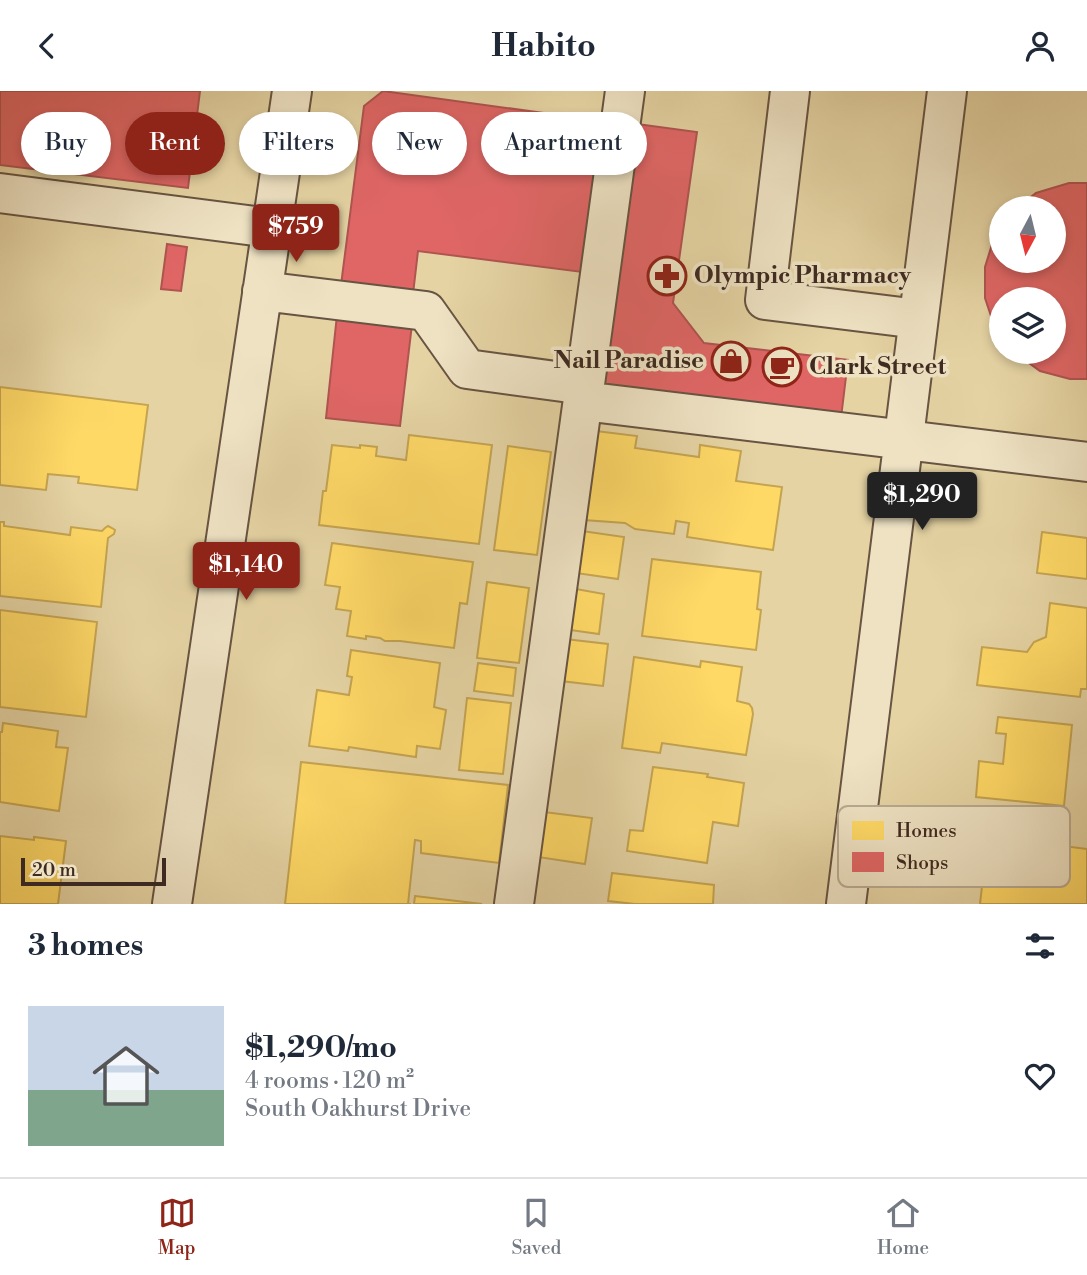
<!DOCTYPE html>
<html lang="en">
<head>
<meta charset="utf-8">
<style>
	:root { --surface:#fff; --page:#f2f2f3; --text:#1f2937; --muted:#747a83; --line:#e0e1e3; --accent:#8f2418 }
	body { margin:0; font-family:"Libre Bodoni",serif; background:var(--page); color:var(--text); height:100vh; display:flex; flex-direction:column; font-size:26px; white-space:nowrap }
	* { box-sizing:border-box; margin:0 }
	p { font-size:23px; color:var(--muted) }
	.icon { flex:none; width:38px; height:38px; fill:none; stroke:currentColor; stroke-width:2; stroke-linecap:round; stroke-linejoin:round }
	.map { position:relative; height:813px; overflow:hidden }
	.panel { display:flex; flex-direction:column; background:var(--surface); flex:1 }
	.panel>* { flex:none }
	.top-card { position:absolute; left:21px; top:21px; width:700px; height:63px; display:flex; gap:14px }
	.needle { width:46px; rotate:187deg }
	.controls { position:absolute; left:989px; top:105px; display:grid; gap:14px }
	.controls a { display:grid; place-items:center; width:77px; height:77px; border-radius:50%; background:var(--surface); box-shadow:0 4px 10px #0003; font-size:35px }
	.scale { position:absolute; left:21px; bottom:18px; width:145px; box-sizing:border-box; padding-left:7px; border:4px solid #3e2a21; border-top:0; font-size:19px; line-height:24px; white-space:nowrap; color:#3e2a21; -webkit-text-stroke:5px #eee2c3; paint-order:stroke }
	.price { position:absolute; translate:-50% -60px; padding:0 16px; border-radius:7px; background:var(--accent); color:#fff; font-size:23px; line-height:46px; filter:drop-shadow(0 2px 4px #0008) }
	.price::after { content:''; position:absolute; left:50%; top:42px; width:21px; height:16px; margin-left:-10px; background:inherit; clip-path:polygon(0 0,100% 0,50% 100%) }
	.price.current { background:#222; color:#fff }
	ul { padding:0; list-style:none }
	li { display:flex; align-items:center; gap:21px; height:175px; padding:0 28px }
	li span { display:grid; place-items:center; flex:none; width:196px; height:140px; border-radius:0px; color:#555 }
	li>.icon { margin-inline-start:auto }
	span .icon { width:84px; height:84px; fill:#fffc; stroke-width:1 }
	li b { font-size:30px }
	h2 { display:flex; justify-content:space-between; align-items:center; height:84px; padding:0 28px; font-size:30px }
	.chip { padding:0 24px; border-radius:32px; background:var(--surface); box-shadow:0 4px 10px #0003; font-size:24px; line-height:63px }
	.chip.current { background:var(--accent); color:#fff }
	header { display:flex; justify-content:space-between; align-items:center; height:91px; padding:0 28px; background:var(--surface); font-size:32px; font-weight:800 }
	.dock { display:flex; justify-content:space-around; align-items:center; height:98px; border-top:2px solid var(--line); background:var(--surface); font-size:19px; color:var(--muted) }
	.dock a { display:grid; justify-items:center; gap:4px }
	.dock .current { color:var(--accent) }
	.map>svg:first-child { display:block }
	.homes { fill:#ffd966; stroke:#c5a451; stroke-width:2 }
	.shops { fill:#e06666; stroke:#af5451; stroke-width:2 }
	.lines { fill:none; stroke-linecap:round; stroke-linejoin:round }
	.minor-casing { stroke:#685442; stroke-width:42 }
	.minor { stroke:#eee2c3; stroke-width:38 }
	.labels { text-anchor:middle; dominant-baseline:central; stroke-width:7; stroke-linejoin:round; paint-order:stroke }
	.poi-label { font-size:24px; font-weight:bold; fill:#3e2a21; stroke:#eee2c3; text-anchor:start }
	.key { fill:#eee2c3; stroke:#b9ab92; stroke-width:2 }
	.key-label { font-size:19px; fill:#3e2a21 }
</style>
</head>
<body>
<header><svg class="icon" aria-label="back" viewBox="0 0 24 24"><path d="M15 5l-7 7 7 7"/></svg>Habito<svg class="icon" aria-label="person" viewBox="0 0 24 24"><circle cx="12" cy="8" r="4"/><path d="M4 21q1-7 8-7t8 7"/></svg></header>
<div class="map">
<svg width="1087" height="813" viewBox="0 0 1087 813">
	<rect width="100%" height="100%" fill="#e5d3a3"/>
	<filter id="stains"><feTurbulence type="fractalNoise" baseFrequency=".00286" numOctaves="4"/><feColorMatrix values="0 0 0 0 .2 0 0 0 0 .09 0 0 0 0 .02 0 0 0 .5 -.17"/></filter>
	<radialGradient id="worn" r=".72"><stop offset=".6" stop-color="#630" stop-opacity="0"/><stop offset="1" stop-color="#630" stop-opacity=".3"/></radialGradient>
	<path class="homes" d="M0 296 148 314 137 399 78 392 79 386 48 383 46 399 0 394Z
		M596 340 637 345 635 357 699 366 700 354 741 360 736 390 782 396 773 459 687 446 689 432 676 430 674 443 635 438 625 432 584 429Z
		M409 344 492 354 479 453 319 434 323 400H326L332 354 360 357V354L377 356 376 365 406 369Z
		M508 355 551 361 537 464 494 459Z
		M0 431H4V435L70 444 71 436 102 440 105 437 108 435 112 437 115 439 114 443 108 447 101 516 0 505Z
		M582 440 624 446 618 488 576 482Z
		M1042 441 1087 447V488L1037 482Z
		M332 452 473 471 467 513 460 512 454 557 400 550H385L380 547 366 545V548L347 545 351 520 336 518 340 496 325 494Z
		M652 468 761 481 757 518 761 519 756 559 642 545Z
		M487 491 529 497 519 572 477 567Z
		M576 498 604 503 599 543 570 539Z
		M1050 512 1087 517V598H1081L1080 606 977 594 982 556 1027 561 1034 551 1046 546Z
		M0 519 97 531 86 626 0 616Z
		M565 548 608 553 603 595 561 590Z
		M351 559 440 572 434 616 446 619 440 658 417 655 416 666 349 656 348 660 309 655 317 599 349 604 352 586 347 585Z
		M634 566 700 576 701 570 742 576 737 610 749 613 752 617 753 623 746 664 662 652 660 662 622 657Z
		M478 572 516 577 513 605 474 600Z
		M467 607 511 612 503 683 459 679Z
		M998 626 1072 634 1064 715 976 706 979 670 1003 673 1006 643 996 642Z
		M3 632 58 640 56 656 68 657 59 720 0 711V641H2Z
		M301 671 508 694 499 772 421 762V750L415 749 408 813H411H285Z
		M653 676 708 683 707 686 744 692 738 735 713 731 707 772 627 760 630 739 643 740Z
		M544 721 592 727 585 773 538 766Z
		M967 726 1065 738 1063 755 1087 758V813H980L986 760 963 758Z
		M0 745 34 749V746L66 750 58 813H0Z
		M612 782 714 794 713 813H635L608 810Z
		M415 805 482 813H414Z"/>
	<path class="shops" d="M0 0H200L188 97 0 74Z
		M383 0 602 30 582 181 418 160 413 203 341 194 364 15Z
		M637 33 697 41 673 212 704 252 848 269 841 327 600 298Z
		M1069 92H1087V288H1070L1040 280 1014 261H1054V208H1001V244L995 237 985 207V176L994 147 1001 136V170H1054V117H1017L1036 102Z
		M167 153 187 156 181 200 161 198Z
		M337 224 412 233 400 335 326 327Z"/>
	<g class="lines">
		<defs>
			<path id="minor" d="M790 0 765 209 918 228
				M0 102 271 137
				M262 200 426 220 467 278 585 294
				M583 310 1087 371
				M172 813 292 0
				M514 813 625 0
				M846 813 947 0"/>
		</defs>
		<use href="#minor" class="minor-casing"/>
		<use href="#minor" class="minor"/>
	</g>
	<defs>
		<symbol id="pharmacy-ring" viewBox="-11 -11 22 22"><circle r="9.5" fill="#eee2c3" stroke="#8f2418" stroke-width="1.5"/><path d="M-2-6h4v4h4v4h-4v4h-4v-4h-4v-4h4Z" fill="#8f2418"/></symbol>
		<symbol id="shop-ring" viewBox="-11 -11 22 22"><circle r="9.5" fill="#eee2c3" stroke="#8f2418" stroke-width="1.5"/><path d="M-5-2.5h2.3a2.7 3.5 0 0 1 5.4 0H5L5.5 6h-11ZM-1.5-2.5h3a1.5 2.3 0 0 0-3 0Z" fill="#8f2418"/></symbol>
		<symbol id="cafe-ring" viewBox="-11 -11 22 22"><circle r="9.5" fill="#eee2c3" stroke="#8f2418" stroke-width="1.5"/><path d="M-5.5-4.5H6V0H3Q3 3.5 0 3.5H-2.5Q-5.5 3.5-5.5 0ZM3-3.2v2h1.7v-2ZM-6 4.5H4V6H-6Z" fill="#8f2418"/></symbol>
	</defs>
	<g fill-rule="evenodd">
		<use href="#pharmacy-ring" x="645" y="163" width="44" height="44"/>
		<use href="#shop-ring" x="709" y="248" width="44" height="44"/>
		<use href="#cafe-ring" x="760" y="254" width="44" height="44"/>
	</g>
	<g class="labels">
		<g class="poi-label">
			<text x="694" y="185">Olympic Pharmacy</text>
			<text x="704" y="270" text-anchor="end">Nail Paradise</text>
			<text x="809" y="276">Clark Street</text>
		</g>
	</g>
	<rect x="838" y="715" width="232" height="81" rx="10" class="key"/>
	<rect x="852" y="730" width="32" height="19" fill="#ffd966"/>
	<rect x="852" y="761" width="32" height="20" fill="#e06666"/>
	<g class="key-label">
		<text x="896" y="746">Homes</text>
		<text x="896" y="778">Shops</text>
	</g>
	<rect width="100%" height="100%" filter="url(#stains)"/>
	<rect width="100%" height="100%" fill="url(#worn)"/>
</svg>
<div class="controls">
<a><svg class="needle" viewBox="-14 -14 28 28"><path d="M0-13l5 13h-10z" fill="#e53935"/><path d="M0 13l5-13h-10z" fill="#747a83"/></svg></a>
<a><svg class="icon" aria-label="layers" viewBox="0 0 24 24"><path d="M12 4l9 5-9 5-9-5zM3 14l9 5 9-5"/></svg></a>
</div>
<div class="scale">20 m</div>
<b class="price" style="left:296px;top:173px">$759</b>
<b class="price current" style="left:922px;top:441px">$1,290</b>
<b class="price" style="left:246px;top:511px">$1,140</b>
<div class="top-card">
<a class="chip">Buy</a>
<a class="chip current">Rent</a>
<a class="chip">Filters</a>
<a class="chip">New</a>
<a class="chip">Apartment</a>
</div>
</div>
<section class="panel">
<h2>3 homes<svg class="icon" aria-label="filters" viewBox="0 0 24 24"><path d="M4 7h16M4 17h16"/><circle cx="9" cy="7" r="2"/><circle cx="15" cy="17" r="2"/></svg></h2>
<ul>
<li><span style="background:linear-gradient(#c9d6e8 60%,#7fa58c 0)"><svg class="icon" aria-label="home" viewBox="0 0 24 24"><path d="M3 11l9-7 9 7M6 9v11h12V9"/></svg></span><div><b>$1,290/mo</b><p>4 rooms · 120 m²</p><p>South Oakhurst Drive</p></div><svg class="icon" aria-label="heart" viewBox="0 0 24 24"><path d="M12 20l-8-8c-3-5 5-10 8-4 3-6 11-1 8 4z"/></svg></li>
</ul>
</section>
<nav class="dock">
<a class="current"><svg class="icon" aria-label="map" viewBox="0 0 24 24"><path d="M3 6l6-2 6 2 6-2v14l-6 2-6-2-6 2zM9 4v14M15 6v14"/></svg>Map</a>
<a><svg class="icon" aria-label="saved" viewBox="0 0 24 24"><path d="M7 4h10v16l-5-4-5 4z"/></svg>Saved</a>
<a><svg class="icon" aria-label="home" viewBox="0 0 24 24"><path d="M3 11l9-7 9 7M6 9v11h12V9"/></svg>Home</a>
</nav>
</body>
</html>
